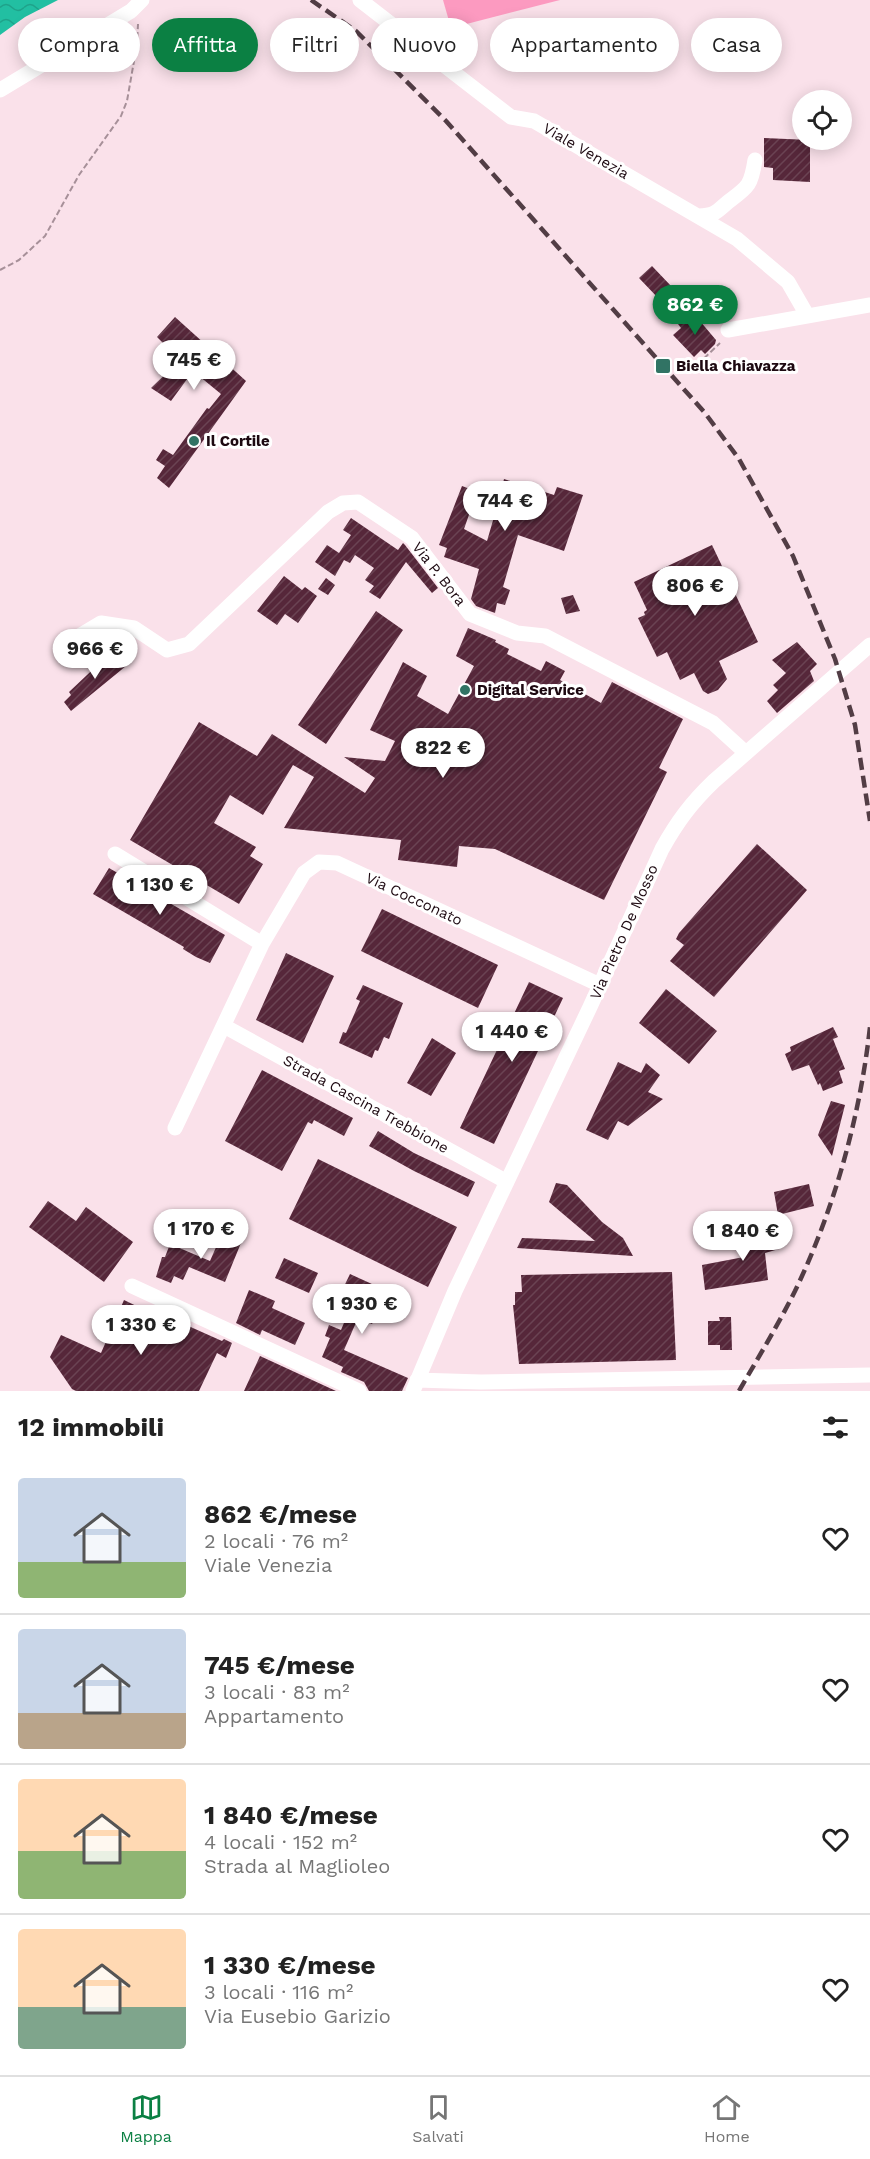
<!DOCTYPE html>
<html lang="it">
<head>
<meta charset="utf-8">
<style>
	:root { --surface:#fff; --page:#f6f6f6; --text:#222; --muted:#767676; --line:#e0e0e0; --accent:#0b8043 }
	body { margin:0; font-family:"Work Sans",sans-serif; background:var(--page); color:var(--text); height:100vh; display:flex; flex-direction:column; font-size:22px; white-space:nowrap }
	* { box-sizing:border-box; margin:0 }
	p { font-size:20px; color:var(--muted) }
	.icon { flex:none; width:33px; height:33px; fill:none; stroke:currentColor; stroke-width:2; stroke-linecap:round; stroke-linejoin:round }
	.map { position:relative; height:1391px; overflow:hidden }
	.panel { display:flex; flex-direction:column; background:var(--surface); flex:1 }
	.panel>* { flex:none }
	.top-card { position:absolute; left:18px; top:18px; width:834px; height:54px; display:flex; gap:12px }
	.buttons { position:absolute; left:792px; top:90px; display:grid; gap:12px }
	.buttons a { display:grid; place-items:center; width:60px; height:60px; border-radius:50%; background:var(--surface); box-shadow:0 3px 15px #0003; font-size:30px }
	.price { position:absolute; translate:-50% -51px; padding:0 14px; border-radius:21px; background:#fff; color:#222; font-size:20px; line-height:39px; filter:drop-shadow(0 2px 3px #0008) }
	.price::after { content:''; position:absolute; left:50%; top:36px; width:18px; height:14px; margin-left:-9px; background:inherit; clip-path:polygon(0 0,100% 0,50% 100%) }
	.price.active { background:var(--accent); color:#fff }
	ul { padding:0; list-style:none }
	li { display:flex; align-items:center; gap:18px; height:150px; padding:0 18px }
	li+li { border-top:2px solid var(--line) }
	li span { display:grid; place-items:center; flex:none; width:168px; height:120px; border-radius:6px; color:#555 }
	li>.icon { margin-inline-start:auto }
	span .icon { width:72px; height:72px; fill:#fffc; stroke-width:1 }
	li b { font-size:26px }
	h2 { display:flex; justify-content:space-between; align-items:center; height:72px; padding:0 18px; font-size:26px }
	.pill { padding:0 21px; border-radius:27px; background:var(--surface); box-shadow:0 3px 15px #0003; font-size:21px; line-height:54px }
	.pill.active { background:var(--accent); color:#fff }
	.tab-bar { display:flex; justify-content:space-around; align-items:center; height:84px; border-top:2px solid var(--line); background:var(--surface); font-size:16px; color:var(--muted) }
	.tab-bar a { display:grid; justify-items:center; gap:3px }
	.tab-bar .active { color:var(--accent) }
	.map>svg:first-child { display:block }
	.grass { fill:#fc9ac0 }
	.water { fill:url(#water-waves) }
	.building { fill:url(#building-hatch); fill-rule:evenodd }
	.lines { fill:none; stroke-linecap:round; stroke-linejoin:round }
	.path { stroke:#a79099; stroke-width:2; stroke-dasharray:6 3; stroke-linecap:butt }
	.street { stroke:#fff; stroke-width:15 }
	.rail { stroke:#523d45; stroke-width:4.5; stroke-dasharray:12 6; stroke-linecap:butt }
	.poi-dot { fill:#317364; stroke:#fff; stroke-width:2 }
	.labels { text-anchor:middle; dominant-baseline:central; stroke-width:6; stroke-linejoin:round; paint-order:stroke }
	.street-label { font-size:15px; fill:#1d0911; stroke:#fff }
	.poi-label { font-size:15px; font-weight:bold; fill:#1d0911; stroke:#fff; text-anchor:start }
</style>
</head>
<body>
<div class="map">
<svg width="870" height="1391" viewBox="0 0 870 1391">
	<defs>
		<pattern id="water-waves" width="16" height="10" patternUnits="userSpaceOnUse" patternTransform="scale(1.5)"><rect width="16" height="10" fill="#22bfa2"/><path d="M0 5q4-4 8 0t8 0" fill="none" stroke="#1ea38a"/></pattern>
		<pattern id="building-hatch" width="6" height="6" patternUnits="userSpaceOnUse" patternTransform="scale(1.5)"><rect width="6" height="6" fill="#56273a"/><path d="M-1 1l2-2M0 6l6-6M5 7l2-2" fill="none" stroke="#6a4353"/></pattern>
	</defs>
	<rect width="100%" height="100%" fill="#fae1ea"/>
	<path class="grass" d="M443 0H560L451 28Z"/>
	<path class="water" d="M0 0H58L25 17 0 35Z"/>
	<path class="building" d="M764 138 810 140V182L773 180V168L764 167Z
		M652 266 672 287 659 299 639 278Z
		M694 314 716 340 715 344 705 354 701 350 694 357 673 335 681 328 678 324 689 315Z
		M175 317 246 381 169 488 157 478 165 466 156 460 163 449 173 455 207 408 209 409 221 394 193 371 171 401 151 388 180 360 157 337Z
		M504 479 554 495 557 487 583 495 564 551 518 535 503 587 510 590 505 605 497 603 495 613 476 606 471 599 479 569 444 557 447 548 439 545 462 486 478 492 480 488 500 496ZM471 509 494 517 487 541 464 529Z
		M351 518 398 550 403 543 405 545 438 588 432 593 406 562 380 599 369 592 374 586 365 580 374 568 355 555 350 563 344 560 335 576 315 562 327 545 339 553 351 535 343 530Z
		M712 545 758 642 719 661 727 679 718 690 708 694 703 691 694 673 680 680 667 652 657 657 638 618 645 615 644 612 647 610 634 582Z
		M284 576 302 590 305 587 317 596 298 623 285 614 277 625 257 611Z
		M326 578 335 585 328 595 318 589Z
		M573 595 580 611 566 614 561 598Z
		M376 611 403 630 326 744 298 725Z
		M468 628 496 640 495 642 509 649 507 654 541 671 546 661 565 671 560 680 601 703 612 682 683 719 659 768 667 772 604 900 495 849 459 846 457 867 398 860 401 840 284 828 314 777 293 765 263 815 230 795 214 823 256 847 250 856 263 864 239 904 130 840 199 722 257 756 272 734 365 793 375 778 344 757 385 761 395 741 370 730 403 662 427 676 417 696 448 714 474 666 456 656Z
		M797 642 817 664 810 671 814 681 777 713 767 701 778 690 773 685 786 673 772 660Z
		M114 652 126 666 71 711 64 702 71 695 69 692 105 658 106 659Z
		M757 844 807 890 714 997 670 961 684 945 676 939 679 933Z
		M109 868 225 935 210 963 196 957 183 949 184 947 93 894Z
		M382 909 498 965 478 1008 361 951Z
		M286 953 334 976 303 1043 256 1020Z
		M529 982 563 998 494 1144 460 1128Z
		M363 985 403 1003 389 1039 384 1037 378 1051 375 1050 372 1058 339 1043 343 1032 346 1033 360 1001 356 999Z
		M666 989 717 1031 689 1064 639 1023Z
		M833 1027 838 1037 833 1039 845 1069 839 1071 843 1083 823 1091 820 1083 818 1085 809 1065 792 1071 785 1054 791 1051 790 1047Z
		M432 1038 456 1053 431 1096 407 1083Z
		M618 1062 641 1073 646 1063 660 1075 648 1092 663 1099 628 1126 618 1121 608 1140 586 1130Z
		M262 1070 353 1118 344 1136 314 1120 312 1124 308 1122 282 1171 225 1141Z
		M831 1101 845 1105 832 1156 818 1135Z
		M378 1131 414 1153 475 1182 468 1197 414 1171 369 1146Z
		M318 1159 457 1227 428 1287 289 1219Z
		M556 1183 567 1185 602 1222 623 1238 633 1256 517 1248 522 1238 595 1241 549 1202Z
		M809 1184 814 1206 778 1215 774 1192Z
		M48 1201 76 1221 86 1207 133 1242 104 1282 29 1227Z
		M774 1227 779 1249 765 1253 768 1280 705 1290 702 1265 744 1257 738 1236Z
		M224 1229 243 1238 225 1282 189 1267 183 1280 174 1276 171 1283 156 1277 162 1257H165L170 1244 210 1261Z
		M284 1258 318 1273 309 1293 275 1278Z
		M672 1272 676 1360 519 1364 513 1305H515V1292H522L521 1275Z
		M350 1274 396 1295 388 1313 379 1310 372 1324 358 1318 344 1350 408 1378 402 1391H369L364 1382 341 1372 343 1367 322 1357 330 1338 325 1336 329 1325 341 1330 349 1311 335 1305Z
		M249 1290 275 1301 272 1308 305 1323 295 1345 262 1330 260 1335 236 1323Z
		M124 1300 157 1316V1312L222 1341 224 1339 232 1343 226 1358 217 1353 199 1391H76L72 1389 50 1357 61 1335 101 1353Z
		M719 1317H731L732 1350H720V1345H708V1321H720Z
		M260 1356 336 1391H244Z"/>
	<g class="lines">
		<path class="path" d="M0 270 19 260 45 236 79 175 121 116 127 101 137 44 138 24
			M691 371 720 343"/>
		<path class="street" d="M360 0 511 117 534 121 737 239 788 282 807 315
			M0 90 131 11 142 0
			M699 216C716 215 716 212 728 202 748 187 751 186 755 160
			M728 330 870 305
			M66 644 101 623 134 628 167 650 189 644 328 512 343 503 358 502 412 538 470 614 517 633 545 636 713 723 746 753
			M115 854 262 944
			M224 1026 507 1182
			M175 1128 262 944 304 873 319 862 337 863 600 985
			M132 1286 359 1391
			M417 1380 481 1382 870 1375
			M413 1391 455 1291 590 1007 662 849C677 822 691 803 714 781L870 645"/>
		<path class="rail" d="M311 0 356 31 446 121 705 413 739 459 793 556 835 659 855 725 870 821
			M739 1391C758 1358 778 1325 795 1291 834 1210 860 1117 870 1027"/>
	</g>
	<g class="poi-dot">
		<rect x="655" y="358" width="16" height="16" rx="3"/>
		<circle cx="194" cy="441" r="6"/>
		<circle cx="465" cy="690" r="6"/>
	</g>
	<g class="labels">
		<g class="street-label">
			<text transform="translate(586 151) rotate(30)">Viale Venezia</text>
			<text transform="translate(439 574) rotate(52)">Via P. Bora</text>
			<text transform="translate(414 899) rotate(25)">Via Cocconato</text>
			<text transform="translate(624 932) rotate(-66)">Via Pietro De Mosso</text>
			<text transform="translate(366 1104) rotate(29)">Strada Cascina Trebbione</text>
		</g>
		<g class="poi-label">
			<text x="676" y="366">Biella Chiavazza</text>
			<text x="206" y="441">Il Cortile</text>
			<text x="477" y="690">Digital Service</text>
		</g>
	</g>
</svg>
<div class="buttons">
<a><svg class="icon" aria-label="locate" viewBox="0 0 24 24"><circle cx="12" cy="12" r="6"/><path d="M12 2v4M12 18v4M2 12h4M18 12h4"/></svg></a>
</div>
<b class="price active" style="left:695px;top:336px">862 €</b>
<b class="price" style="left:194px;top:391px">745 €</b>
<b class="price" style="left:505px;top:532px">744 €</b>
<b class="price" style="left:695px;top:617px">806 €</b>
<b class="price" style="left:95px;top:680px">966 €</b>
<b class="price" style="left:443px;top:779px">822 €</b>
<b class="price" style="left:160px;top:916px">1 130 €</b>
<b class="price" style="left:512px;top:1063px">1 440 €</b>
<b class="price" style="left:201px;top:1260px">1 170 €</b>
<b class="price" style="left:743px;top:1262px">1 840 €</b>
<b class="price" style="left:362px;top:1335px">1 930 €</b>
<b class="price" style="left:141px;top:1356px">1 330 €</b>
<div class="top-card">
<a class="pill">Compra</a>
<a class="pill active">Affitta</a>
<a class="pill">Filtri</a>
<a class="pill">Nuovo</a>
<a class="pill">Appartamento</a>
<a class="pill">Casa</a>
</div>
</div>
<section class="panel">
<h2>12 immobili<svg class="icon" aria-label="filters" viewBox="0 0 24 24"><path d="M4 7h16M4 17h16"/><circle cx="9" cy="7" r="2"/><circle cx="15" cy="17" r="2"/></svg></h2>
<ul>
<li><span style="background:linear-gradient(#c9d6e8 70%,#8fb573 0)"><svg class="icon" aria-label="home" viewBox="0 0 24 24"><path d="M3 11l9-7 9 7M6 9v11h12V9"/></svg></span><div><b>862 €/mese</b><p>2 locali · 76 m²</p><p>Viale Venezia</p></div><svg class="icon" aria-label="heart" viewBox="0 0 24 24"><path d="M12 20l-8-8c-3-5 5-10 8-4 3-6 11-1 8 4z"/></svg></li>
<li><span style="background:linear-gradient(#c9d6e8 70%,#b9a48a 0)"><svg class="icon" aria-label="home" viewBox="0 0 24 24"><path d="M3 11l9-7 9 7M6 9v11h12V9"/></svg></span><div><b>745 €/mese</b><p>3 locali · 83 m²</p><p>Appartamento</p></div><svg class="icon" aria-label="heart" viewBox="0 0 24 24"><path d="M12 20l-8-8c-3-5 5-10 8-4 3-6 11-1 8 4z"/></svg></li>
<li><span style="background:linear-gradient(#ffd9b3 60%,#8fb573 0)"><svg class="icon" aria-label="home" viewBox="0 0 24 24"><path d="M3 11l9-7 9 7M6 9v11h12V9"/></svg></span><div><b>1 840 €/mese</b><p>4 locali · 152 m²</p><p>Strada al Maglioleo</p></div><svg class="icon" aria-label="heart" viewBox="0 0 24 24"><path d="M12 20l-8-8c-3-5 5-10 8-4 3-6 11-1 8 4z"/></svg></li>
<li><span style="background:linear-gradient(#ffd9b3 65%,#7fa58c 0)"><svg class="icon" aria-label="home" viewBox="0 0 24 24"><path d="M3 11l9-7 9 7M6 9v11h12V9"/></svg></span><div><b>1 330 €/mese</b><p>3 locali · 116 m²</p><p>Via Eusebio Garizio</p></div><svg class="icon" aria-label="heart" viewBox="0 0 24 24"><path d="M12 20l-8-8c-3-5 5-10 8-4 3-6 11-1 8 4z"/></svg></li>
</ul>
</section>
<nav class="tab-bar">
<a class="active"><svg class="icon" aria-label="map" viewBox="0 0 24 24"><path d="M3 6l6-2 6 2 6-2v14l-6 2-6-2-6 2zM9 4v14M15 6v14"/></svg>Mappa</a>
<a><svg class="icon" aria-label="saved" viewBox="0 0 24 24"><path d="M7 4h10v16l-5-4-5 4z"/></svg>Salvati</a>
<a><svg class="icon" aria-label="home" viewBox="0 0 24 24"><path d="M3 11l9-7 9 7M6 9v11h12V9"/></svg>Home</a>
</nav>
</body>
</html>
